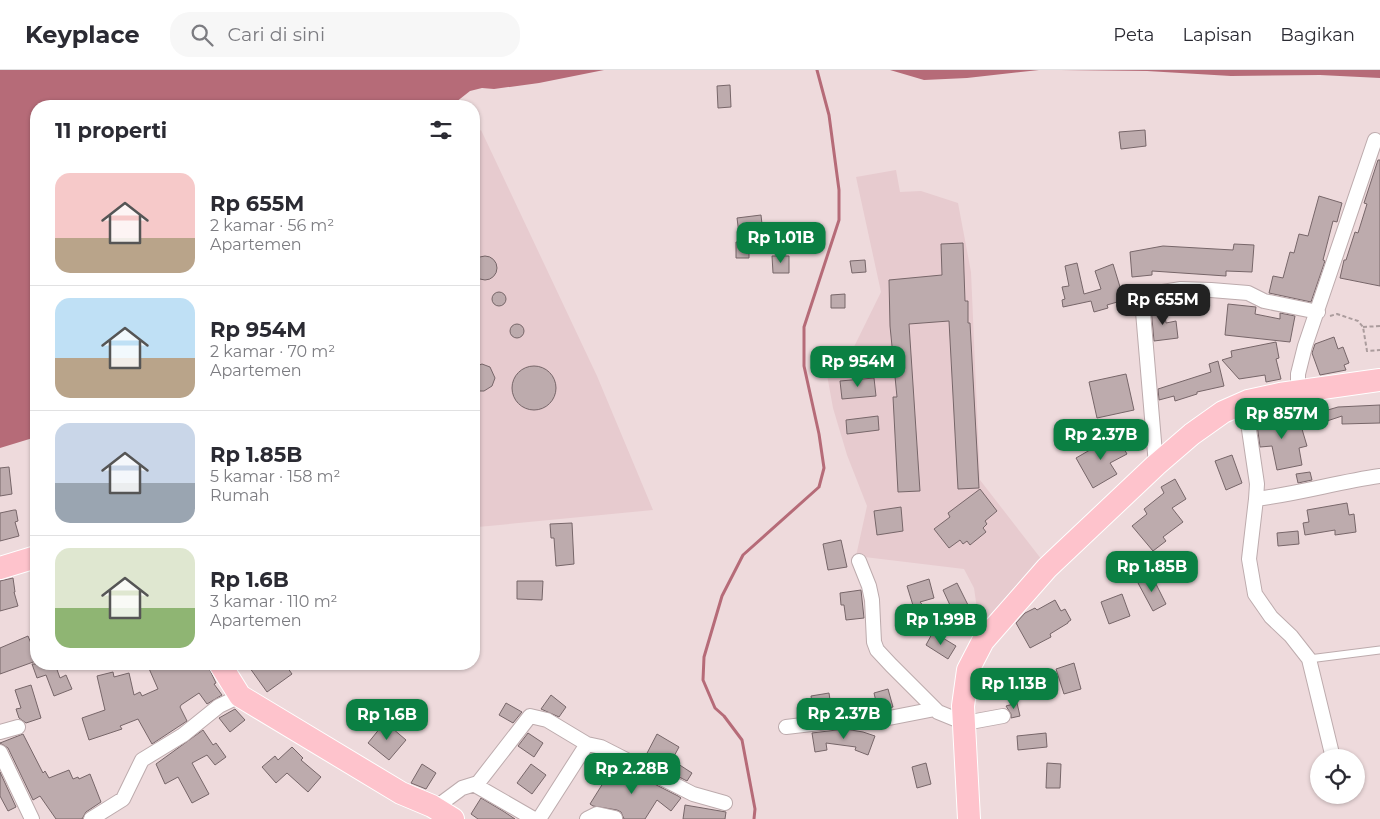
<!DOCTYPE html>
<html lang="id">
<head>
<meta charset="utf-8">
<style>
	:root { --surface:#fff; --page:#f7f7f7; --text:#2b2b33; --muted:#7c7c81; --line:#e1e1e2; --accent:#0b8043 }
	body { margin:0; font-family:Montserrat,sans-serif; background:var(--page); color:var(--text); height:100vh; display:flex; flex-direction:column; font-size:19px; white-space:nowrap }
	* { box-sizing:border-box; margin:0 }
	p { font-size:16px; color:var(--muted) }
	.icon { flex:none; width:28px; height:28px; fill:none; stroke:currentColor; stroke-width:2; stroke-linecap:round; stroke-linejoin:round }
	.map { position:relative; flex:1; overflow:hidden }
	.side { position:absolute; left:30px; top:30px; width:450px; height:570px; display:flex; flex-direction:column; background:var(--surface); border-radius:20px; box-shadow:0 1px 4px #0004 }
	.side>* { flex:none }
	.controls { position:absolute; left:1310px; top:679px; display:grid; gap:10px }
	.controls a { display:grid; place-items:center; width:55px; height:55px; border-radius:50%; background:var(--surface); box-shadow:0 1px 4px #0004; font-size:25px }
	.price { position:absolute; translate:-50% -42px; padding:0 11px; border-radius:10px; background:var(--accent); color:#fff; font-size:16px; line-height:32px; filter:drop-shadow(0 1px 2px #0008) }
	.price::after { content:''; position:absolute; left:50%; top:30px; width:15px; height:11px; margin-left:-8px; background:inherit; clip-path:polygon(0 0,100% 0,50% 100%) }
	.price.on { background:#222; color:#fff }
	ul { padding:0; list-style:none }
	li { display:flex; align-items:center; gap:15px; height:125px; padding:0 25px }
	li+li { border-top:1px solid var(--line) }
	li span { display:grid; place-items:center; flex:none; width:140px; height:100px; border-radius:15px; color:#555 }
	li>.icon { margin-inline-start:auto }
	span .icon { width:60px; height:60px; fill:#fffc; stroke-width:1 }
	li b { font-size:21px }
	h2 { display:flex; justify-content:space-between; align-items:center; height:60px; padding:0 25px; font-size:21px }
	header { display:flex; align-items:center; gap:30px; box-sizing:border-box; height:70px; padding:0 25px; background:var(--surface); border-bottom:1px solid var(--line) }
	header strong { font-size:24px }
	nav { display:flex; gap:28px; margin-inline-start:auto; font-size:18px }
	.search { width:350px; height:45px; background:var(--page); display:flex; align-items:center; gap:12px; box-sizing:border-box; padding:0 18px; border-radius:20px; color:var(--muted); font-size:19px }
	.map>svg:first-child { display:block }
	.built { fill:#e7cbcf }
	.water { fill:#b66b78 }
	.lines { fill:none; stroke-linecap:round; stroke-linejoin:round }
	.stream { stroke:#b66b78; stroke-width:3 }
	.building { fill:#bdabad; stroke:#776669 }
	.service-casing { stroke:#bdabad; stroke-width:9 }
	.minor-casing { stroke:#bdabad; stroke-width:16 }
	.trunk-casing { stroke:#fff; stroke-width:24 }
	.path { stroke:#ab9c9d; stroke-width:2; stroke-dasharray:4 2.5; stroke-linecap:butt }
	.service { stroke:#fff; stroke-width:7 }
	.minor { stroke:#fff; stroke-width:14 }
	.trunk { stroke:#fec3cc; stroke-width:22 }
</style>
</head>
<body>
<header>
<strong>Keyplace</strong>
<div class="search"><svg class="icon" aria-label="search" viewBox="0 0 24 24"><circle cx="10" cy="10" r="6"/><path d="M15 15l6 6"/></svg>Cari di sini</div>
<nav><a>Peta</a><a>Lapisan</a><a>Bagikan</a></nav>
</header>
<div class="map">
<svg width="1380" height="749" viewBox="0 0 1380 749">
	<rect width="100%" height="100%" fill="#eedadc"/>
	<path class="built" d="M481 60 597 306 653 440 478 457 474 448V66Z
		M896 100 900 122 921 121 958 133 971 202 980 410 1042 490 987 550 979 553 974 518 964 499 856 486 867 436 847 385 833 338 827 305 848 289 881 222 856 107Z"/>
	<path class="water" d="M0 0H604L539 13 494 19 482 18 470 21 451 36H36V367L0 378Z
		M890 0H1039L967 8 924 10Z
		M1061 0H1380V8L1320 5 1231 6 1147 1Z"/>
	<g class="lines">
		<path class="stream" d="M754 749 755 739 742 670 724 646 715 638 703 610 704 587 722 526 743 485 819 417 824 398 819 364 804 296V257L839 150V120L829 45 817 0"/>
	</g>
	<path class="building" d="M730 15 731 37 718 38 717 16Z
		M1145 60 1146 76 1121 79 1119 62Z
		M1378 90H1380V216L1340 208 1344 190H1346L1355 162 1358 163 1367 134 1364 133Z
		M1319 126 1342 133 1337 152 1333 151 1323 190 1325 191 1311 232 1269 223 1273 206 1283 208 1290 182 1294 183 1299 164 1308 166Z
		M761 145 763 163 749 164V188H736V172H740L737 148Z
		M963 173 965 231H968V253H970L979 418 958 419 949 251 909 254 920 421 898 422 893 327H897L890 256 889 210 942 205 941 174Z
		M1234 174 1254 175 1252 202 1226 201V206L1152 201V205L1132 207 1130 182 1163 176 1233 180Z
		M473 198a12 12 0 1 1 24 0a12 12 0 1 1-24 0Z
		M772 186H789V203H773Z
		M865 190 866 202 852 203 850 191Z
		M1077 193 1084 224 1101 219 1095 201 1113 194 1124 230 1107 235 1108 238 1094 242 1091 231 1063 237 1062 230 1065 229 1062 217 1069 216 1065 196Z
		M492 229a7 7 0 1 1 14 0a7 7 0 1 1-14 0Z
		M845 224V238H831V225Z
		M1228 234 1256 237 1255 244 1280 249V243L1295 246 1290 272 1225 265Z
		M1164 236 1166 253 1176 251 1178 268 1154 271 1151 238Z
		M510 261a7 7 0 1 1 14 0a7 7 0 1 1-14 0Z
		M1334 267 1338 279 1343 277 1349 293 1344 295 1346 300 1320 305 1312 283 1315 274Z
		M1276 272 1279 288 1276 289 1281 309 1266 312 1265 305 1239 309 1222 290 1232 287 1231 281Z
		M1218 291 1224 316 1197 322V324L1175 331 1174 326 1159 330 1158 319 1211 302 1209 294Z
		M482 294 490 297 495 308 492 316 484 321H480L474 319V297Z
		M512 318a22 22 0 1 1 44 0a22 22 0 1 1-44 0Z
		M1126 304 1134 340 1097 348 1089 312Z
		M874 308 876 326 842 329 840 311Z
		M1380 335V353L1342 354V346L1324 352 1321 342 1338 337Z
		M1273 344 1274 355 1299 349 1307 376 1299 378 1302 395 1277 400 1272 376 1260 377 1256 347Z
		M878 346 879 360 847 364 846 350Z
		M1116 365 1127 384 1110 393 1117 404 1093 418 1076 388Z
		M1232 385 1242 413 1226 420 1215 391Z
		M9 397 12 424 0 426V398Z
		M1310 402 1312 410 1298 413 1296 404Z
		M1175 409 1186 429 1172 438 1183 452 1163 467 1166 471 1153 481 1132 456 1147 444 1144 439 1164 423 1161 417Z
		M980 419 997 441 985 451 987 454 983 458 986 462 970 475 967 471 963 474 960 470 949 478 934 459 950 447 948 443Z
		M1347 433 1349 445 1354 444 1356 462 1335 465V460L1305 465 1303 453 1309 452 1307 440Z
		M901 437 903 461 877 465 874 441Z
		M14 440H16L18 451 15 452 19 466 0 471V443Z
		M572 453 574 494 556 496 554 468H551L550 454Z
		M1298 461 1299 474 1278 476 1277 463Z
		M841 470 847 497 828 500 823 474Z
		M1152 506 1166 534 1153 541 1138 513Z
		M13 508 15 522H14L18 536 0 541V511Z
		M929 509 934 528 920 532 937 551 925 561 913 548 916 545 907 516Z
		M517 511H543L542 530 517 529Z
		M957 513 968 535 963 537 971 554 961 559 943 520Z
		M861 520 864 548 846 550 844 535H841L840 523Z
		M1122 524 1130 546 1109 554 1101 532Z
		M1055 530 1061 541 1065 539 1071 550 1068 552V553L1050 564 1051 567 1030 578 1016 553 1025 543 1035 538 1037 540Z
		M933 562 956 576 948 589 926 575Z
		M28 566 33 578 36 577V591L0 604V578Z
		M1074 593 1081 619 1064 624 1056 599Z
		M32 594H55L60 608 66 605 72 619 54 626 46 605 37 608Z
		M147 594H207L216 613 214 614 222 625 207 634 199 623 181 635 180 637 187 651 152 674 138 649 120 656 122 659 89 670 82 648 105 640 97 606 113 602 114 607 129 603 134 625 140 622 142 626 158 619Z
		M247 594H285L292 604 267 622Z
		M31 615 41 648 26 653 19 648 16 639 21 638 15 620Z
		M888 619 893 637 878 640 874 623Z
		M829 623 832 643 814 645 811 626Z
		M551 625 566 637 559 647 541 639Z
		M506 633 522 642 513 653 499 645Z
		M1017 633 1020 646 1011 648V644L1006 636Z
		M235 639 245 650 230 662 219 648Z
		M385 652 406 670 389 690 368 673Z
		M845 659 863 662 875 666 868 685 855 680 856 677 826 673 827 680 815 682 812 663Z
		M203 660 213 675 216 673 226 687 215 695 207 685 192 693 209 724 192 733 178 707 165 714 156 694Z
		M528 663 543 673 534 687 518 676Z
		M1046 663 1047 677 1018 680 1017 666Z
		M23 664 43 703 45 701 49 708 69 700 73 709 78 707 79 709 90 704 101 732 86 742 82 749H56L40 726 33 730 8 678 0 673Z
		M657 664 679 677 672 690 692 703 687 711 644 689Z
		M292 677 303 688 301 690 321 707 308 722 287 703 276 713 262 697 275 686 278 690Z
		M926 693 931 714 917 718 912 697Z
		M1047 693 1061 694 1060 718H1046Z
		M422 694 436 703 426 719 411 713Z
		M531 694 546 705 532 724 517 713Z
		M615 694 678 726 681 728 671 741 657 730 645 749H624L621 742 617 740 593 736 590 734Z
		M0 702 16 737 8 741 0 726Z
		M481 728 503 741 515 749H478L471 744Z
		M685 735 726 742 725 749H683Z"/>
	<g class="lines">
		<defs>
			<path id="service" d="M1309 589 1380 580"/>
			<path id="minor" d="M1298 321V304L1305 276 1375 70
				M1245 332 1257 414 1256 429C1298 424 1338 412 1380 406
				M1156 395 1142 230 1163 222 1181 219 1211 220 1248 223 1264 231 1318 242
				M1256 429 1249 489 1255 524 1271 547 1291 566 1309 589 1333 688
				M859 491 869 516 872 530 874 572 877 580 891 595 938 642 965 653 1003 646
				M786 657 837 651 889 648 935 639
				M0 662 18 657
				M0 682 32 749
				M475 715 534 749
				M435 738 462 718 478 713 530 646 547 650 587 674
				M91 749 123 729 142 690 183 665 219 636 240 626
				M539 749 587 674 601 677 693 724 725 733
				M587 749 597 744 615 748"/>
			<path id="trunk" d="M0 498 36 487
				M220 594 240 626 401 723 432 736 453 749
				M969 749 963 636 968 600 983 571 1047 498 1156 395 1192 364 1223 342 1248 331 1280 324 1380 310"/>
		</defs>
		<use href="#service" class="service-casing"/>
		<use href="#minor" class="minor-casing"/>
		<use href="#trunk" class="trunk-casing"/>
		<path class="path" d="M1330 246 1337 244 1358 251 1363 257 1367 281 1380 280
			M1363 257 1380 256"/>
		<use href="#service" class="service"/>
		<use href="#minor" class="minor"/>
		<use href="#trunk" class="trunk"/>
	</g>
</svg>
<div class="controls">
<a><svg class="icon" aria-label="locate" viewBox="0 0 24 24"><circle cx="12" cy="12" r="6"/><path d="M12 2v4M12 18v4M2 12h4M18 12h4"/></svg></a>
</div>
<b class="price" style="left:781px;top:194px">Rp 1.01B</b>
<b class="price on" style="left:1163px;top:256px">Rp 655M</b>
<b class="price" style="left:858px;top:318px">Rp 954M</b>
<b class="price" style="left:1282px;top:370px">Rp 857M</b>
<b class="price" style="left:1101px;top:391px">Rp 2.37B</b>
<b class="price" style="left:1152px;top:523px">Rp 1.85B</b>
<b class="price" style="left:941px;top:576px">Rp 1.99B</b>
<b class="price" style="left:1014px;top:640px">Rp 1.13B</b>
<b class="price" style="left:844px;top:670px">Rp 2.37B</b>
<b class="price" style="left:387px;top:671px">Rp 1.6B</b>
<b class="price" style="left:632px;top:725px">Rp 2.28B</b>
<section class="side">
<h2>11 properti<svg class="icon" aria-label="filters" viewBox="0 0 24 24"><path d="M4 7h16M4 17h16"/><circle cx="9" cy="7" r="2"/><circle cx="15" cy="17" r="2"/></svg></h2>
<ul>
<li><span style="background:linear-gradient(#f6c9c9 65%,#b9a48a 0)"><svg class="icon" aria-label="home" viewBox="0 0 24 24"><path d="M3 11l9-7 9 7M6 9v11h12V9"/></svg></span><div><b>Rp 655M</b><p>2 kamar · 56 m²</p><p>Apartemen</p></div></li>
<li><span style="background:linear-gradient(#bfe0f5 60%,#b9a48a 0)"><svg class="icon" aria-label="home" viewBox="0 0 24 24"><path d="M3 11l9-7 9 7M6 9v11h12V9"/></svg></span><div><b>Rp 954M</b><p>2 kamar · 70 m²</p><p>Apartemen</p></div></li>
<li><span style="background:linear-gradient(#c9d6e8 60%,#9aa5b1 0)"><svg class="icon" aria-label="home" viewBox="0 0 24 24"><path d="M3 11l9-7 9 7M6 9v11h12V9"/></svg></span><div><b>Rp 1.85B</b><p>5 kamar · 158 m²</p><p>Rumah</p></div></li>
<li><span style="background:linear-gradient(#dfe7d0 60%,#8fb573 0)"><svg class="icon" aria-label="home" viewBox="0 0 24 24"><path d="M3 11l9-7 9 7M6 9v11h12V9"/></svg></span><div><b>Rp 1.6B</b><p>3 kamar · 110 m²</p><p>Apartemen</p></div></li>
</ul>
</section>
</div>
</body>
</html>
